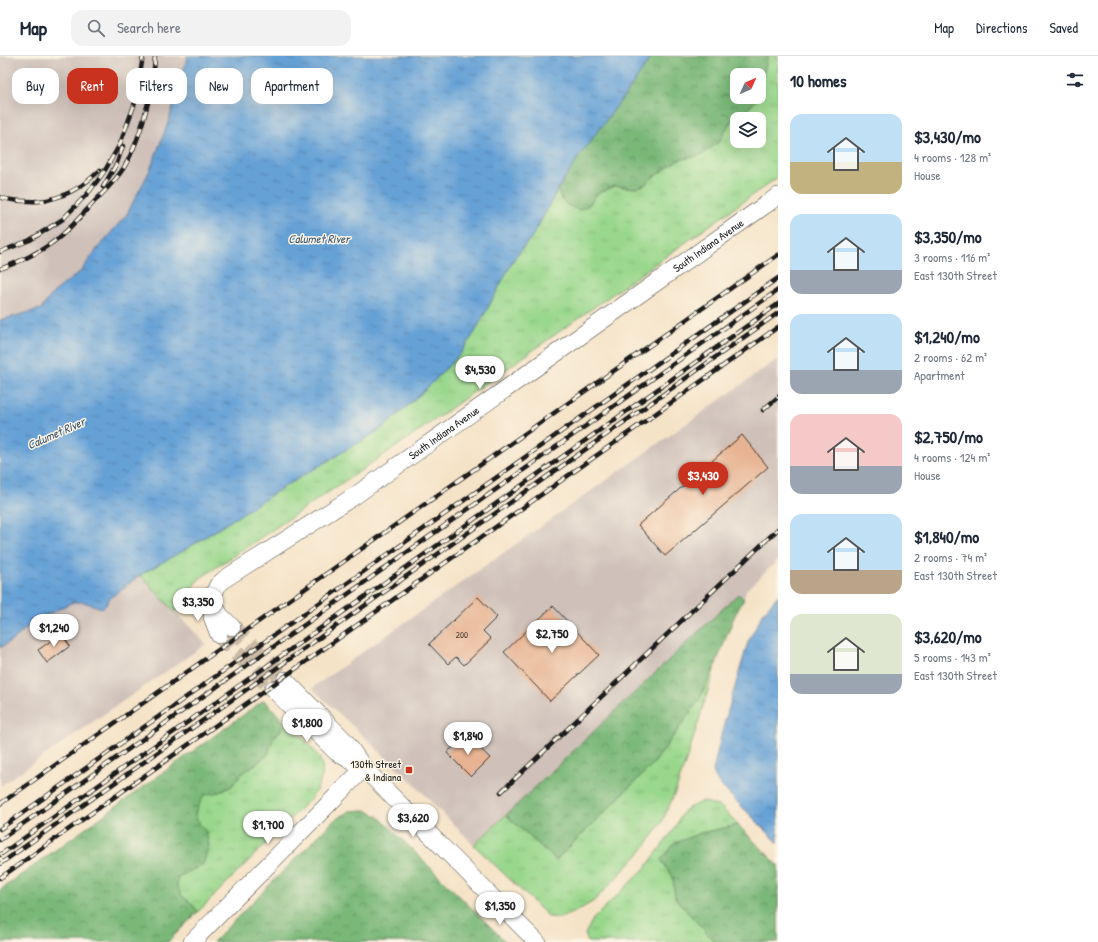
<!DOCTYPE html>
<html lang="en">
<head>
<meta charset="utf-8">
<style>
	:root { --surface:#fff; --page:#f2f2f3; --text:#1f2937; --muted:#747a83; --line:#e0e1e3; --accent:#c8321e }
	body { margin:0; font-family:"Patrick Hand",sans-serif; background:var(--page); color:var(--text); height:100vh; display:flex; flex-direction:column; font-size:15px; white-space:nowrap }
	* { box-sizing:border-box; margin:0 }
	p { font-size:13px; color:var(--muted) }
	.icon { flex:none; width:22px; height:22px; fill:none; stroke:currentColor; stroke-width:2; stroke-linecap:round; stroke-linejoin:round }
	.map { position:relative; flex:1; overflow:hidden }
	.details { display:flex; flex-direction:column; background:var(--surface); width:320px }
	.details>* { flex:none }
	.banner { position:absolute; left:12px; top:12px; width:380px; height:36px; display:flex; gap:8px }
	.needle { width:26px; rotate:45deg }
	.buttons { position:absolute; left:730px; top:12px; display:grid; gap:8px }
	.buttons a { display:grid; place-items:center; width:36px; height:36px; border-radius:8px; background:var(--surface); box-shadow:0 4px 16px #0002; font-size:20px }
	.price { position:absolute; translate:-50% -34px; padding:0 9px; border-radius:14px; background:#fff; color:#222; font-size:13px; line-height:26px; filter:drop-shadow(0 1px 2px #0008) }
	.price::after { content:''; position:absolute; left:50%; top:24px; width:12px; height:9px; margin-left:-6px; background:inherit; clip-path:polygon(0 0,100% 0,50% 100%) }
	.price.on { background:var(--accent); color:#fff }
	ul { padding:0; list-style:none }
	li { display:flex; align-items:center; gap:12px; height:100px; padding:0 12px }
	li span { display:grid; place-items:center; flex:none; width:112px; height:80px; border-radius:12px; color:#555 }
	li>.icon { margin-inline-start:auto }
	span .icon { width:48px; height:48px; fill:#fffc; stroke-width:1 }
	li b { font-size:17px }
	h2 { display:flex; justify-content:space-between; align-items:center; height:48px; padding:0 12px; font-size:17px }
	.chip { padding:0 14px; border-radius:12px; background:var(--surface); box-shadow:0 4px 16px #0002; font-size:14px; line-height:36px }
	.chip.on { background:var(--accent); color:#fff }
	header { display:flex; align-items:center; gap:24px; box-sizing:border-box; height:56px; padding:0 20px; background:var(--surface); border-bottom:1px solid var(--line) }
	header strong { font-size:19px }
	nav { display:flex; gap:22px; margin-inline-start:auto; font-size:14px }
	.search { width:280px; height:36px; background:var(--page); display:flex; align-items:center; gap:10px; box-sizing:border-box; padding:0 14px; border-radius:12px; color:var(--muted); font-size:15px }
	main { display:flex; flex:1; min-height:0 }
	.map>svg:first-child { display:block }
	.industrial { fill:#cfc1ba }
	.grass { fill:url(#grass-tufts); stroke:#5a7a54; fill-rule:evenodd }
	.forest { fill:url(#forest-crowns); stroke:#4b6a4a }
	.water { fill:url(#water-ripples); stroke:#415e79 }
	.building { fill:#e7b392 }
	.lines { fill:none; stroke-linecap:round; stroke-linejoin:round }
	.secondary-tunnel { stroke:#cabba6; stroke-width:17; stroke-dasharray:17 8; stroke-linecap:butt }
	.secondary-casing { stroke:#3d3a36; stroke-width:18 }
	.secondary { stroke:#fff; stroke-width:17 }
	.rail-casing { stroke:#1c1c1c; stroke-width:4.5 }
	.rail { stroke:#fcf5e5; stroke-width:3; stroke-dasharray:9; stroke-linecap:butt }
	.poi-dot { fill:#c8321e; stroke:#fcf5e5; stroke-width:1.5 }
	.labels { text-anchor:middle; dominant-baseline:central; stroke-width:3; stroke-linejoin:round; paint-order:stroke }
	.number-label { font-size:9px; fill:#4f423a }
	.street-label { font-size:11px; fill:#1c1c1c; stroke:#fcf5e5 }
	.poi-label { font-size:11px; fill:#1c1c1c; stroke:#fcf5e5; text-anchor:end }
	.water-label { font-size:12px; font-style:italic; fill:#3d5870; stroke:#fcf5e5 }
</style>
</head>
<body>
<header>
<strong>Map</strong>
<div class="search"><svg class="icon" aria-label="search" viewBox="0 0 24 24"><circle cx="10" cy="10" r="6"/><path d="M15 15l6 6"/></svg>Search here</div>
<nav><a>Map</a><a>Directions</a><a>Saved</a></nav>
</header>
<main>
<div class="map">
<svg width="778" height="886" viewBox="0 0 778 886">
	<defs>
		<pattern id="grass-tufts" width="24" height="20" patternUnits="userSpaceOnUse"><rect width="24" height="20" fill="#99d78c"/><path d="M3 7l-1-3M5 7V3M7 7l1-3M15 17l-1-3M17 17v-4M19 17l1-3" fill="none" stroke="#83b878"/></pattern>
		<pattern id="forest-crowns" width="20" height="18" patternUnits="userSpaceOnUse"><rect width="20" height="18" fill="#7ab878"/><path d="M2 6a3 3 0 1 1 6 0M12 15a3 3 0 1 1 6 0" fill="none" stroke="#639562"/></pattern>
		<pattern id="water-ripples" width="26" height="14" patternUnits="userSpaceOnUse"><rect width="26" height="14" fill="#66a1d6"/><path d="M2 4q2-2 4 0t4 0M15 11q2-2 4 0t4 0" fill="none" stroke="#5382ad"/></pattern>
	</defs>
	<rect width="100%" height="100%" fill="#fcf5e5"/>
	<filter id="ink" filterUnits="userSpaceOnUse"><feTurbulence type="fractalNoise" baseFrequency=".025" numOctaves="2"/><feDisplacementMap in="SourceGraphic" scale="8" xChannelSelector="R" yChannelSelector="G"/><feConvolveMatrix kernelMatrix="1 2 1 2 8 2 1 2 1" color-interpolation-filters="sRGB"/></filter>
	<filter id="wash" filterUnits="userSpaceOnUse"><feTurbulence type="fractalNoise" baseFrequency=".012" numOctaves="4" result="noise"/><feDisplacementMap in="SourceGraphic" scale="16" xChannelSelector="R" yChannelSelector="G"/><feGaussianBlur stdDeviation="0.9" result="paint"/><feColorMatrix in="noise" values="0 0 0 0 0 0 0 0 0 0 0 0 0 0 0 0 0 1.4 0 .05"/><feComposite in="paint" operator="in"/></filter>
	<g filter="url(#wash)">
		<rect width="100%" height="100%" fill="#f5e3c8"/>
		<path class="industrial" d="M0 0H187L185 10 168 67 150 114 127 158 97 193 81 215 53 237 41 253 0 264Z
			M778 303V504L746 534 744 543 738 538 474 789 408 722 312 632Z
			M140 519 206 588 0 730V592L14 583 23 575 39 563 73 546H83L89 547 106 549 109 543Z"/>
		<path class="grass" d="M768 0H778V121L406 384 199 523 175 556 140 519 188 492 284 431 383 372 427 332 461 297 475 276 515 201 531 182 537 172 558 133 561 144 589 149 597 138 614 130 636 132 646 128 652 122 678 104 701 99 726 74 731 65 747 54 757 43V41H759V34ZM737 63H759V85H737Z
			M717 605 690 693 676 734 662 766 641 796 594 845 575 856 560 862 549 861 474 789 506 759 556 804 655 706 699 644Z
			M281 662C292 673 318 694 322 708 325 721 317 734 310 743L198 856 192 848 182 840 177 830 178 821 192 814 203 808 209 790 206 776 197 764 195 757 204 739 219 736 232 730 241 718 267 700 273 683 282 672Z
			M703 745 721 751 738 769 700 777 673 821 675 842 715 886H588L585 878 593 863 646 811 673 775 684 754Z"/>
		<path class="forest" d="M652 0H768L759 34V19H737V41H757V43L747 54 731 65 719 86 701 99 678 104 652 122 646 128 636 132 614 130 597 138 589 149 579 154C565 150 562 147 558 133L580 99 631 31Z
			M738 538 744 543 734 561 717 605 699 644 655 706 556 804 506 759Z
			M264 644 281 662 282 672 273 683 267 700 241 718 232 730 219 736 204 739 195 757 197 764 206 776 209 790 203 808 192 814 178 821 177 830 182 840 192 848 198 856 168 886H0V834Z
			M365 754 378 760 506 886H213L333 765 349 755Z
			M738 769 778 809V886H715L675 842 673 821 661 804 675 787 700 777Z"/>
		<path class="water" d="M187 0H652L631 31 580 99 558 133 537 172 531 182 515 201 475 276 461 297 427 332 383 372 284 431 188 492 140 519 109 543 106 549 102 552 83 546H73L39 563 23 575 14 583 0 592V264L41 253 53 237 81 215 97 193 127 158 150 114 168 67 185 10Z
			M778 539V787L718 727 713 715 722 675 748 586 762 559Z"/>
		<g id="blocks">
			<path class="building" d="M742 379 768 411 665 500 638 469Z
				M478 541 497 561 483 575 491 583 464 609 456 601 448 608 429 588Z
				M553 550 599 599 550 645 504 596Z
				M61 578 70 590 47 607 38 594Z
				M465 678 490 702 471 721 447 697Z"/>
		</g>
	</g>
	<g filter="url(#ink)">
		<use href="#blocks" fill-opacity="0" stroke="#3d3a36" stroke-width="1"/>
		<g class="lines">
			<path class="secondary-tunnel" d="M232 571 285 624
				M219 579 273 633"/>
			<defs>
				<g id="secondary">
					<path d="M213 547 220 559 232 571"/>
					<path id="s1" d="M219 579 212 561V545L214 537 218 529 226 522 356 439 778 140"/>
					<path d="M285 624 346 686 364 712 483 832 537 886"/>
					<path d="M273 633 336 696 360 710"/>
					<path d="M192 886 364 712"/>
				</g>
			</defs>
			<use href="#secondary" class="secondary-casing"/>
			<use href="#secondary" class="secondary"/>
			<defs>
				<path id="rail" d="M103 131 117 107 123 90
					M0 141C7 144 14 144 22 145 30 145 39 146 47 144 67 140 86 128 100 114
					M0 196 30 184 63 163 89 136 104 116 120 88 136 44 143 0
					M0 213C22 205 43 195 61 180 73 169 84 157 95 145 105 135 115 125 123 113 140 86 154 32 155 0
					M763 354 778 341
					M501 736 778 473
					M0 748 778 199
					M0 773 778 222
					M0 784 778 234
					M0 799 778 248
					M0 808 778 257
					M0 822 778 271"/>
			</defs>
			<use href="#rail" class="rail-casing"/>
			<use href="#rail" class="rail"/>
		</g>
	</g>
	<rect class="poi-dot" x="405" y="710" width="8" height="8" rx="2"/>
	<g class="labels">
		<g class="number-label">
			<text x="462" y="579">200</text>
		</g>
		<g class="street-label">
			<text stroke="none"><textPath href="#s1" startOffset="649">South Indiana Avenue</textPath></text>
			<text stroke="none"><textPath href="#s1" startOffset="325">South Indiana Avenue</textPath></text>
		</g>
		<g class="poi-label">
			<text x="401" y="708">130th Street<tspan x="401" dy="13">&amp; Indiana</tspan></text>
		</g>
		<g class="water-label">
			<text x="319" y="182">Calumet River</text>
			<text transform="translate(56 377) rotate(-24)">Calumet River</text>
		</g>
	</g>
</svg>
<div class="buttons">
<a><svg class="needle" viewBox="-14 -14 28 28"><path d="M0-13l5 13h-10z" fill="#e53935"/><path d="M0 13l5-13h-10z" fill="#747a83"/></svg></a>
<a><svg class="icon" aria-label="layers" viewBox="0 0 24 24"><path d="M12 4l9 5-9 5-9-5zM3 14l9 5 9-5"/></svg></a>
</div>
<b class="price" style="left:480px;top:334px">$4,530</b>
<b class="price on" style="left:703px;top:440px">$3,430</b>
<b class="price" style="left:198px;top:566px">$3,350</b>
<b class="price" style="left:54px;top:592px">$1,240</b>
<b class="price" style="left:552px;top:598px">$2,750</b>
<b class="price" style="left:307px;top:687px">$1,800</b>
<b class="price" style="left:468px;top:700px">$1,840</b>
<b class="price" style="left:413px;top:782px">$3,620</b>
<b class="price" style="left:268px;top:789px">$1,700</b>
<b class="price" style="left:500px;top:870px">$1,350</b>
<div class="banner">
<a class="chip">Buy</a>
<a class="chip on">Rent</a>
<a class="chip">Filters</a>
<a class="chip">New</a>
<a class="chip">Apartment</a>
</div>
</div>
<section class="details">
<h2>10 homes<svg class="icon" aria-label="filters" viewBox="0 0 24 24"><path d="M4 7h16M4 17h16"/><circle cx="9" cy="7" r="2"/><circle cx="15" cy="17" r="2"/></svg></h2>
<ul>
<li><span style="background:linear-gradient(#bfe0f5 60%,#c2b280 0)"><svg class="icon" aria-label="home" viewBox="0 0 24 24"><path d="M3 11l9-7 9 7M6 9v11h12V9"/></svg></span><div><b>$3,430/mo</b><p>4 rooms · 128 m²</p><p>House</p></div></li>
<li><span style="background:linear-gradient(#bfe0f5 70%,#9aa5b1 0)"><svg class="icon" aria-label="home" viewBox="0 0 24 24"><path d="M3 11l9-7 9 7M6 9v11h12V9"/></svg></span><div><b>$3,350/mo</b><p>3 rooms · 116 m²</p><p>East 130th Street</p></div></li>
<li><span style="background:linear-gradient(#bfe0f5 70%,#9aa5b1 0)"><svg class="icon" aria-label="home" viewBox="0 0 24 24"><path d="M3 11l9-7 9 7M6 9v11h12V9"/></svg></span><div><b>$1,240/mo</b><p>2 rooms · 62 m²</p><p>Apartment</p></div></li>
<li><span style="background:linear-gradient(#f6c9c9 65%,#9aa5b1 0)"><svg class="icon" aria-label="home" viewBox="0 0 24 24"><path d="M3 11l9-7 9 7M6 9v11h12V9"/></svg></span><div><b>$2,750/mo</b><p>4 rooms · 124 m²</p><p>House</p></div></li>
<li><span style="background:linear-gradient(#bfe0f5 70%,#b9a48a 0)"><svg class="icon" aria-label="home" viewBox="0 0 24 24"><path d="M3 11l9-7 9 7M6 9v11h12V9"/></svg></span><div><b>$1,840/mo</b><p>2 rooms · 74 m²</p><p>East 130th Street</p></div></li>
<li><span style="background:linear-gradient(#dfe7d0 75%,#9aa5b1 0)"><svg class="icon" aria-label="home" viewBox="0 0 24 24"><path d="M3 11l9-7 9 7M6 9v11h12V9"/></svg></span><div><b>$3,620/mo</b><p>5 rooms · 143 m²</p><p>East 130th Street</p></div></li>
</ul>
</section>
</main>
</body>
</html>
